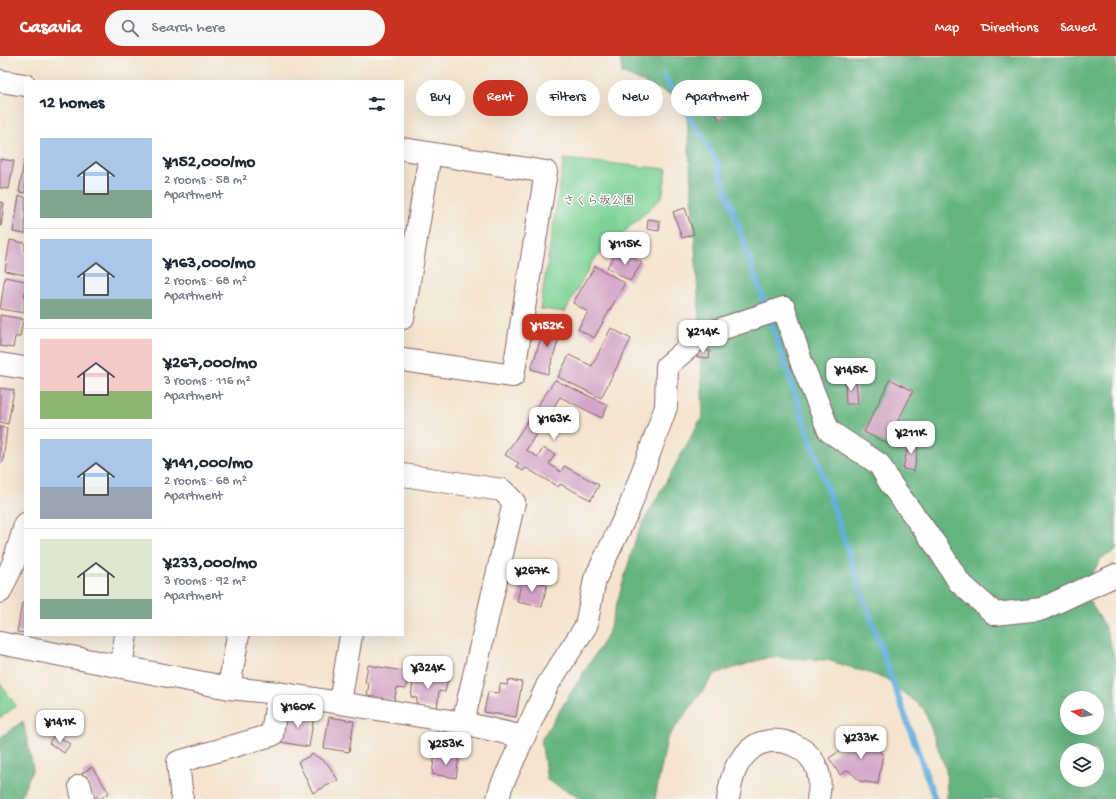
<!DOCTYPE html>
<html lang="en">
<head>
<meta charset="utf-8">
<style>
	:root { --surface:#fff; --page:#f6f6f7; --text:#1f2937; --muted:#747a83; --line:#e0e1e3; --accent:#c8321e }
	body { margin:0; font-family:"Gochi Hand","Klee One",sans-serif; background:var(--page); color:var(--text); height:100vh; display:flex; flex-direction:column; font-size:15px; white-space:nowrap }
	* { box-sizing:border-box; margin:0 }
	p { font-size:13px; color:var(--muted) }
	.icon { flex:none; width:22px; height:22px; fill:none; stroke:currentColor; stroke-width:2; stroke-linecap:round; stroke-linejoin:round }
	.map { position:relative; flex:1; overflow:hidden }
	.drawer { position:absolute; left:24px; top:24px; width:380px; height:556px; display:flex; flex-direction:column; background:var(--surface); border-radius:0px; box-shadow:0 4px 16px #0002 }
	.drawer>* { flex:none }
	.top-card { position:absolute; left:416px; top:24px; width:380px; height:36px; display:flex; gap:8px }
	.needle { width:26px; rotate:279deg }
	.buttons { position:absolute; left:1060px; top:635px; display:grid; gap:8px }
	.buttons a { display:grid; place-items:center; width:44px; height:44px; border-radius:50%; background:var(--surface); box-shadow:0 4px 16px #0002; font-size:20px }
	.price { position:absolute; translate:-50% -34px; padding:0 9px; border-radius:8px; background:#fff; color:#222; font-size:13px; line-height:26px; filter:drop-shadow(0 1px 2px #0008) }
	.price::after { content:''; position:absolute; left:50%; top:24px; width:12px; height:9px; margin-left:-6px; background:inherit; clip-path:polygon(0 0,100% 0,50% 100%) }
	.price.current { background:var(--accent); color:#fff }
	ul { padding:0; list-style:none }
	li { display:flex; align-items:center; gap:12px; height:100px; padding:0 16px }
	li+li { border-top:1px solid var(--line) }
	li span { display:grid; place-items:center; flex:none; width:112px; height:80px; border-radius:0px; color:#555 }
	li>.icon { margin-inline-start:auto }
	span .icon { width:48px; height:48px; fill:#fffc; stroke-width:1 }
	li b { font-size:17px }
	h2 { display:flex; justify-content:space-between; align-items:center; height:48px; padding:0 16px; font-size:17px }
	.pill { padding:0 14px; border-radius:18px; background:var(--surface); box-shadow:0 4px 16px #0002; font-size:14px; line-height:36px }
	.pill.current { background:var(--accent); color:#fff }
	header { display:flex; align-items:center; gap:24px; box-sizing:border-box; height:56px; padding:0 20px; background:var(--accent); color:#fff }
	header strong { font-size:19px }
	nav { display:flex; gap:22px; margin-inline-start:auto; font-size:14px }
	.search { width:280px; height:36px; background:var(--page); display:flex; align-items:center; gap:10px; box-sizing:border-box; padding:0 14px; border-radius:22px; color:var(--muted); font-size:15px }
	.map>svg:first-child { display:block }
	.green { fill:#7bd297; stroke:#627861 }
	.forest { fill:#64b480; stroke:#576a56; fill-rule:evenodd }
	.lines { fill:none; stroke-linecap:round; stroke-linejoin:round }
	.stream { stroke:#63aedb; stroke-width:6 }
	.building { fill:#d3a4c7 }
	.minor-casing { stroke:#866464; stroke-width:24 }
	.minor { stroke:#fff; stroke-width:22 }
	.labels { text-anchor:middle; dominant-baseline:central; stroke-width:3; stroke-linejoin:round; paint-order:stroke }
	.park-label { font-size:12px; fill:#59554b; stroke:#f6f6f2 }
</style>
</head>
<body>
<header>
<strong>Casavia</strong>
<div class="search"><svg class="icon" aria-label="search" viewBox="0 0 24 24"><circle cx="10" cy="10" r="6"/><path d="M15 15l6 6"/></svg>Search here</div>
<nav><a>Map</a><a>Directions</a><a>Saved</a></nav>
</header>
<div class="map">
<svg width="1116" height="743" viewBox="0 0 1116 743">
	<rect width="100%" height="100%" fill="#f6f6f2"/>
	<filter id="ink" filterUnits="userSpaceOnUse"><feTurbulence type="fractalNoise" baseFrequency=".025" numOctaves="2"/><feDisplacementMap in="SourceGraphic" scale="8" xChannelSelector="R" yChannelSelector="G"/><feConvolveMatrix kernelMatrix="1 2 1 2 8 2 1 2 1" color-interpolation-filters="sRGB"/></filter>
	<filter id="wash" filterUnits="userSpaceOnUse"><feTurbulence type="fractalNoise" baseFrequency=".012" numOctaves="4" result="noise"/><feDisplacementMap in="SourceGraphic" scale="16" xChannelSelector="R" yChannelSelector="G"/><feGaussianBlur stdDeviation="0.9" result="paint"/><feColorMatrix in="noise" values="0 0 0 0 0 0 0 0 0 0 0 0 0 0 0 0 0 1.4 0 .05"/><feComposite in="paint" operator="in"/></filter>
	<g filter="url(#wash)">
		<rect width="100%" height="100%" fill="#f5e4cf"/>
		<path class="green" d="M564 103 667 113 662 141 593 205 565 256 540 253Z
			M0 627 16 650 0 662Z"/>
		<path class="forest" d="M620 0H1116V495L1101 502 1083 535 1105 570 1116 606V743H947L946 714 924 653 885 622 827 604 769 601 715 618 667 683 655 743H581L547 724 541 684 608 578 637 478 703 359 698 239 686 45 622 17ZM1067 642H1097V672H1067ZM1067 694H1097V724H1067Z
			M23 665 33 712 20 743H0V682Z"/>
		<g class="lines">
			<path class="stream" d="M664 20 716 104 885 604 935 743"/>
		</g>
		<g id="blocks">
			<path class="building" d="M716 44 726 59 720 64 709 49Z
				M0 103 14 105 9 133 0 132Z
				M24 105H25V137L19 136Z
				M19 140 25 141V178L13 176Z
				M0 146 4 147 1 170H0Z
				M685 152 694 178 682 182 673 156Z
				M648 163 660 165 659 175 647 173Z
				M10 184 25 187V219L5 215Z
				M625 196 642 207 630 225 607 211 615 199 621 202Z
				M595 210 625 227 594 282 578 273 588 256 573 247Z
				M5 221 25 225 24 257 0 253Z
				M0 259 23 263 20 281H15L13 292 0 290Z
				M546 266 562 272 548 318 531 313Z
				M611 272 631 283 601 342 558 321 569 299 592 310Z
				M698 293 710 295 709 302 697 301Z
				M890 323 913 335 896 369 906 374 896 392 864 376Z
				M555 324 608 349 602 362 560 341 526 394 538 401 543 392 555 398 549 408 561 416 564 410 599 429 591 444 560 428 558 431 526 412 523 415 516 410 519 407 505 399Z
				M856 324 858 348H846L845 325Z
				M0 332 14 334 8 368 0 366Z
				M0 371 7 372 3 406H0Z
				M909 383 919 385 914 415 903 413Z
				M522 523 547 528 542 551 517 546Z
				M22 547H25V577L17 576Z
				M368 609 409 616 406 633 397 632 394 645 367 641 369 627H365Z
				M414 618 448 623 445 636 439 635 437 653 416 649 417 642 411 641Z
				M508 624 522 626 516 661 484 656 488 636 499 637 500 628 507 629Z
				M287 656 314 660 309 691 281 686Z
				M329 661 354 665 349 696 324 692Z
				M871 677 883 679 880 697H883L878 728 860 725 848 714 840 719 829 702 849 689 863 691V683L870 684Z
				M55 678 70 688 64 697 49 687Z
				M435 697 459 701 456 722 432 718Z
				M313 698 328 708 338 724 313 737 298 706Z
				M92 711 109 737 100 743H99L97 740 94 742 86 723 82 717Z"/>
		</g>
	</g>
	<g filter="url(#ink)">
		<use href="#blocks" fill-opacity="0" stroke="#866464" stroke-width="1"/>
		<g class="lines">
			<defs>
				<path id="minor" d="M0 25 25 29
					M403 93 546 116 513 320 403 304
					M403 262 430 98
					M0 308 25 312
					M403 419 502 434 514 446 463 667
					M0 536 13 508 24 473 25 468
					M0 587 229 632 278 637 463 667 524 681
					M121 611 126 579
					M229 632 238 579
					M340 647 351 579
					M80 730 83 743
					M182 743 178 706 272 679 278 637
					M498 743 501 731 548 628 586 570 595 523 629 453 666 351 667 310 703 279 784 252 801 305 829 375 879 408 890 427 938 492 959 526 995 558 1042 553 1085 533 1116 519
					M728 743C730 731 732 718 738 708 743 700 752 690 761 687 782 680 809 691 817 713 821 723 820 733 818 743"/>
			</defs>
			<use href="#minor" class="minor-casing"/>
			<use href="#minor" class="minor"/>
		</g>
	</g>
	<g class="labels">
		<g class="park-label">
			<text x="599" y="146">さくら坂公園</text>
		</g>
	</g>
</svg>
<div class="buttons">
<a><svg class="needle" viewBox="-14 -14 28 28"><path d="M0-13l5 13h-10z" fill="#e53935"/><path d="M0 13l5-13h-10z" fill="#747a83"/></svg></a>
<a><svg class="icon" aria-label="layers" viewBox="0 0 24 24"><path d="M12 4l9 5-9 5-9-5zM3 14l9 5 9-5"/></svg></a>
</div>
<b class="price" style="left:625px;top:210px">¥115K</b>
<b class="price current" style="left:547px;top:292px">¥152K</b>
<b class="price" style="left:703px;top:298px">¥214K</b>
<b class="price" style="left:851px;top:336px">¥145K</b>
<b class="price" style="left:554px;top:385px">¥163K</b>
<b class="price" style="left:911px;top:399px">¥211K</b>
<b class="price" style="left:532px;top:537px">¥267K</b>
<b class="price" style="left:428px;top:634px">¥324K</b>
<b class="price" style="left:298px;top:673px">¥160K</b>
<b class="price" style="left:60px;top:688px">¥141K</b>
<b class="price" style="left:861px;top:704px">¥233K</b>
<b class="price" style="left:446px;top:710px">¥253K</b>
<div class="top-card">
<a class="pill">Buy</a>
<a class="pill current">Rent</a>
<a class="pill">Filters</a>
<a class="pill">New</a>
<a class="pill">Apartment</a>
</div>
<section class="drawer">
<h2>12 homes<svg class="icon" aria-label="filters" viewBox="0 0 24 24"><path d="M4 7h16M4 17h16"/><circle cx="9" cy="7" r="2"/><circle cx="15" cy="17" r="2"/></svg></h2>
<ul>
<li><span style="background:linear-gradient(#a9c7e8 65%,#7fa58c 0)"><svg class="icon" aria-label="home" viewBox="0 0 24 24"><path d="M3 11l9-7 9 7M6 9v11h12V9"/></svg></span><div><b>¥152,000/mo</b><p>2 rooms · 58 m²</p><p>Apartment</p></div></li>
<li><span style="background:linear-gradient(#a9c7e8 75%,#7fa58c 0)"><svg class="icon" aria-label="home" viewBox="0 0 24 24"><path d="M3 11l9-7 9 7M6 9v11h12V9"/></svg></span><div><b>¥163,000/mo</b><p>2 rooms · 68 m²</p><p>Apartment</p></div></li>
<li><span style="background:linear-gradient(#f6c9c9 65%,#8fb573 0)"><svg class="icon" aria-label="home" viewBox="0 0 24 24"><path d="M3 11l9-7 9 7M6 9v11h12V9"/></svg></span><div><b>¥267,000/mo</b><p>3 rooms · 116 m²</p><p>Apartment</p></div></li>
<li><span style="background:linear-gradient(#a9c7e8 60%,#9aa5b1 0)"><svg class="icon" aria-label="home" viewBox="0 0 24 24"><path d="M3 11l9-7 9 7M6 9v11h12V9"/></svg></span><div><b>¥141,000/mo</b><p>2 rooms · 68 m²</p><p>Apartment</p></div></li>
<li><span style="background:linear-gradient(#dfe7d0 75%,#7fa58c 0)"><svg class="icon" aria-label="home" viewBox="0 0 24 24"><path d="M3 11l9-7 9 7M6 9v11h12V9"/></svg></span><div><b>¥233,000/mo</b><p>3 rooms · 92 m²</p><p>Apartment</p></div></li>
</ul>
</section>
</div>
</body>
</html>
